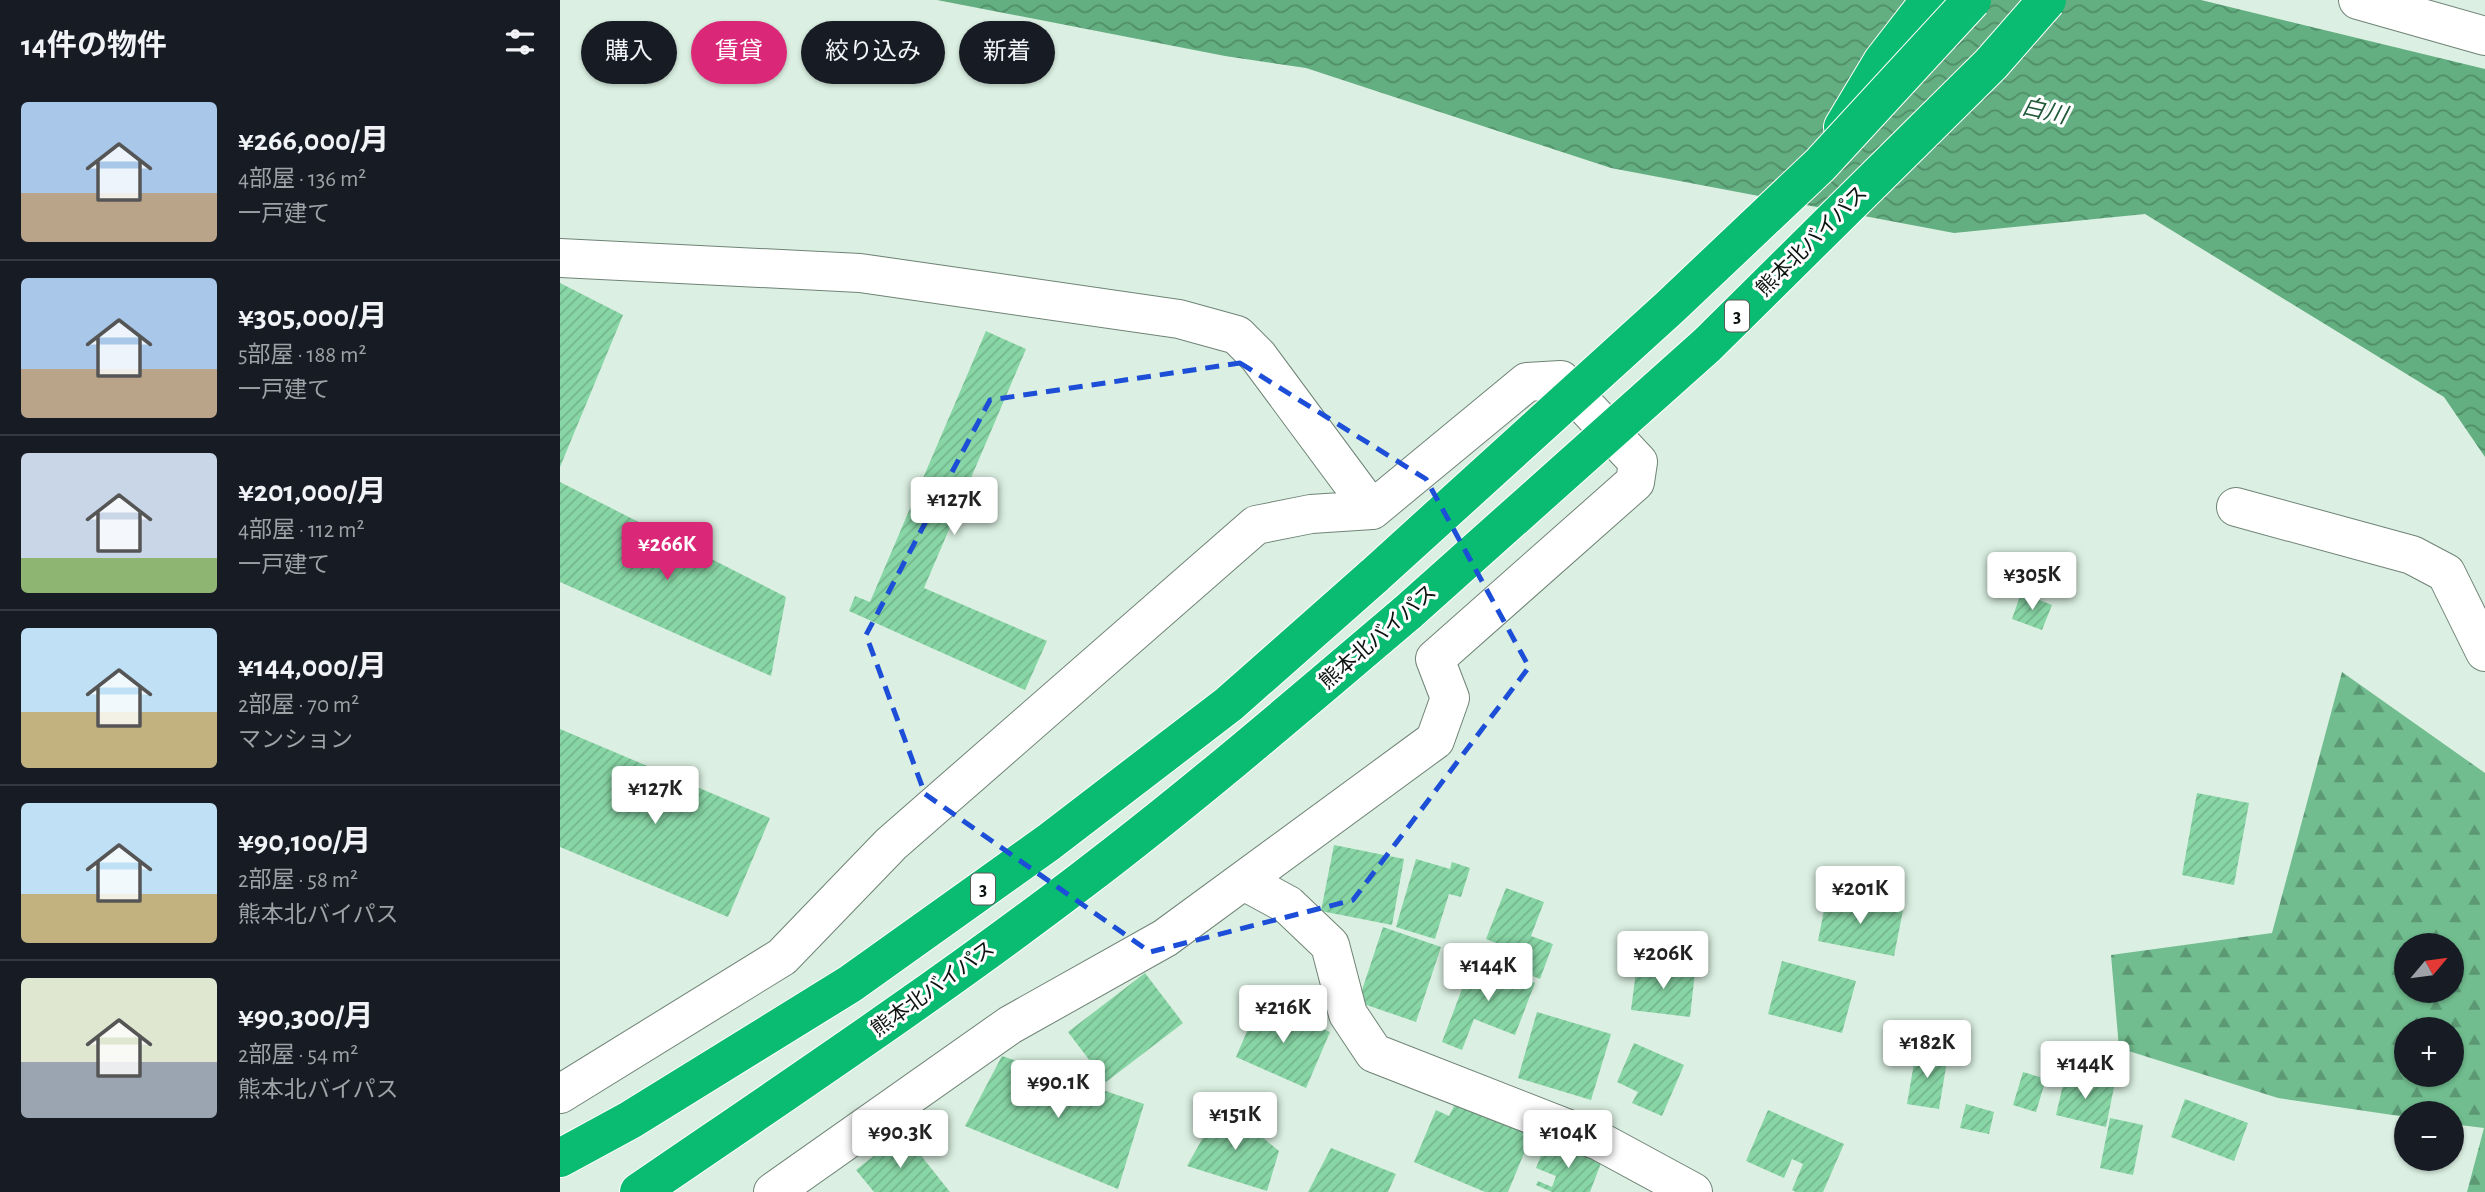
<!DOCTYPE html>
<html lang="ja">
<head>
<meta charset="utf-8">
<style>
	:root { --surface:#171b24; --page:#20242c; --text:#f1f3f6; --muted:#9ea1a6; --line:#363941; --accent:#db2777 }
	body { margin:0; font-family:"Alegreya Sans","Noto Sans JP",sans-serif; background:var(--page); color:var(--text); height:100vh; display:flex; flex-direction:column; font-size:26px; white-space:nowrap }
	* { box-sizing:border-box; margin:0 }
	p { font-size:23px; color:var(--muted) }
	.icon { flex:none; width:38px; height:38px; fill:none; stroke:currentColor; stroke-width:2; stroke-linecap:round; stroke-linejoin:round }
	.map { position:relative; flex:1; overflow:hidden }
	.details { display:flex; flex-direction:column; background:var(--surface); width:560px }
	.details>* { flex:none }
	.banner { position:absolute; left:21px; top:21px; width:665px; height:63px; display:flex; gap:14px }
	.needle { width:46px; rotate:61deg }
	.fabs { position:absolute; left:1834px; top:933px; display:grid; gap:14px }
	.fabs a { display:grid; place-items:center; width:70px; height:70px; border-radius:50%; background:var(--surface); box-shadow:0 2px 5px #0004; font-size:35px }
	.price { position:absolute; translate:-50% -60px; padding:0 16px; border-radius:7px; background:#fff; color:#222; font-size:23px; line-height:46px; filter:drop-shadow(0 2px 4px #0008) }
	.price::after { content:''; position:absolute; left:50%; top:42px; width:21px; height:16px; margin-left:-10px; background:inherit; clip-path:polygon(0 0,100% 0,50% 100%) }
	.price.current { background:var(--accent); color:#fff }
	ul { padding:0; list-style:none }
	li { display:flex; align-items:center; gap:21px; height:175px; padding:0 21px }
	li+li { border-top:2px solid var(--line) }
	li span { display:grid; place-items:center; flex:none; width:196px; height:140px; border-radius:7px; color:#555 }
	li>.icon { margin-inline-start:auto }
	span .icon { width:84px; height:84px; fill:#fffc; stroke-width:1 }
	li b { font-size:30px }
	h2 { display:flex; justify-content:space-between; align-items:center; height:84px; padding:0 21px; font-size:30px }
	.chip { padding:0 24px; border-radius:32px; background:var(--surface); box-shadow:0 2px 5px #0004; font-size:24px; line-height:63px }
	.chip.current { background:var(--accent); color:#fff }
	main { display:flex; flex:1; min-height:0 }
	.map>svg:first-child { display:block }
	.forest { fill:url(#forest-firs); fill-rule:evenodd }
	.water { fill:url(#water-waves) }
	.building { fill:url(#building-hatch) }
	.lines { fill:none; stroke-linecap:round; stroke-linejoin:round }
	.minor-casing { stroke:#6f8376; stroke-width:40 }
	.highway-casing { stroke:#fff; stroke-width:40 }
	.minor { stroke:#fff; stroke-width:38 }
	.highway { stroke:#0abc71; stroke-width:38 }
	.highway-bridge-casing { stroke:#fff; stroke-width:40; stroke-linecap:butt }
	.highway-bridge { stroke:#0abc71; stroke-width:38 }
	.marked { fill:none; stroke:#1d4ed8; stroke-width:5; stroke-dasharray:14 9; stroke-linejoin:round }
	.labels { text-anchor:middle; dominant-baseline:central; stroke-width:6; stroke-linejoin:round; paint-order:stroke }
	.shield { fill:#fff; stroke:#565b58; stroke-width:2 }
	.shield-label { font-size:19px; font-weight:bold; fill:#0e1511 }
	.street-label { font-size:21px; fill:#0e1511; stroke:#fff }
	.water-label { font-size:23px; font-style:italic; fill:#21593a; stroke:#fff }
</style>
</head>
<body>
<main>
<section class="details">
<h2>14件の物件<svg class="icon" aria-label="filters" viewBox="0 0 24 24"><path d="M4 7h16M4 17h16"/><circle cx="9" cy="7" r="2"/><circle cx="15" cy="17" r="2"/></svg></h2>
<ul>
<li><span style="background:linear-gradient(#a9c7e8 65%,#b9a48a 0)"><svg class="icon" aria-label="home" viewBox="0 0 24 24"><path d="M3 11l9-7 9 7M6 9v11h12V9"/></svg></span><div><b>¥266,000/月</b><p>4部屋 · 136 m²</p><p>一戸建て</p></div></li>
<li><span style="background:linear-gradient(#a9c7e8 65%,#b9a48a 0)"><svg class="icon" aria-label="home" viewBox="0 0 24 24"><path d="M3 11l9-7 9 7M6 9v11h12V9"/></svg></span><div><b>¥305,000/月</b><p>5部屋 · 188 m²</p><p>一戸建て</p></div></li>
<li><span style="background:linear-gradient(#c9d6e8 75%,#8fb573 0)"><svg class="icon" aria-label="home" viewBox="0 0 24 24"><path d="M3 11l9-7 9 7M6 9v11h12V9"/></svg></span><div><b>¥201,000/月</b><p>4部屋 · 112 m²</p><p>一戸建て</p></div></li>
<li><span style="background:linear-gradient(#bfe0f5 60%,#c2b280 0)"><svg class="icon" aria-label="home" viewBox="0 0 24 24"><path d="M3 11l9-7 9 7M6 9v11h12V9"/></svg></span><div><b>¥144,000/月</b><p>2部屋 · 70 m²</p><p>マンション</p></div></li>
<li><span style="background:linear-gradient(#bfe0f5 65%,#c2b280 0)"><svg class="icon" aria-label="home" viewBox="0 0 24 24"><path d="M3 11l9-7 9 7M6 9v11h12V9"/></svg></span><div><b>¥90,100/月</b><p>2部屋 · 58 m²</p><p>熊本北バイパス</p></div></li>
<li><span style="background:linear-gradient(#dfe7d0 60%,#9aa5b1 0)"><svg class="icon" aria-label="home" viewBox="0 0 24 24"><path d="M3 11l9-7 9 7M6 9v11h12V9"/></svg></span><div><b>¥90,300/月</b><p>2部屋 · 54 m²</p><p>熊本北バイパス</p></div></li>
</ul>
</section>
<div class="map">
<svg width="1925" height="1192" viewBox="0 0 1925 1192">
	<defs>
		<pattern id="forest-firs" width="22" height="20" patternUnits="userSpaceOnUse" patternTransform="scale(1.75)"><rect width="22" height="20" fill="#71bd8f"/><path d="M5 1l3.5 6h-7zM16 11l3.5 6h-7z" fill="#5b9873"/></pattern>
		<pattern id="water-waves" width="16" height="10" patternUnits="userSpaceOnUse" patternTransform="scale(1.75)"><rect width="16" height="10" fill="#63af81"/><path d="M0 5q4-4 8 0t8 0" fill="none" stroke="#508d68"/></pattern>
		<pattern id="building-hatch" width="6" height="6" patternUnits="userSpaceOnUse" patternTransform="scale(1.75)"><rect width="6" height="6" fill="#88d5a5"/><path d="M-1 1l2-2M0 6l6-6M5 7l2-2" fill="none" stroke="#74b68d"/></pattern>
	</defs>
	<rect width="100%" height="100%" fill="#dbf0e2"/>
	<path class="forest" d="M1782 672 1925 773V1192H1907L1924 1128 1892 1124V1113H1846V1117L1718 1098 1559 1048 1551 955 1712 933ZM1892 945V990H1846V945ZM1892 1029V1074H1846V1029Z"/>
	<path class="water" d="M377 0H1641L1925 69V457L1884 397 1585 214 1394 233 1051 168 746 68 665 56Z"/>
	<path class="building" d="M0 283 63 315 0 467Z
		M426 331 466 349 364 588 487 641 465 690 289 611 295 596 310 602Z
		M0 482 226 597 211 676 0 582Z
		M1461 593 1492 605 1482 630 1452 619Z
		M0 729 210 818 168 917 0 847Z
		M1637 793 1689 803 1674 885 1622 875Z
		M774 845 844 859 832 925 761 911Z
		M856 859 890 869 892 862 910 868 901 897 889 894 875 939 836 927Z
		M946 888 984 902 971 936 993 944 980 979 943 964 949 948 926 939Z
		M1267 895 1343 910 1334 956 1258 941Z
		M823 927 881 947 856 1022 798 1002Z
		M913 960 975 983 955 1035 914 1019 902 1050 882 1042Z
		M1222 961 1296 981 1282 1033 1208 1014Z
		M1077 964 1135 972 1130 1017 1071 1010Z
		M585 973 623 1023 546 1082 508 1032Z
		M700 1001 770 1032 746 1088 676 1057Z
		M977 1012 1051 1034 1031 1100 958 1078Z
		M1074 1043 1124 1065 1102 1116 1072 1103 1078 1092 1057 1082Z
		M1357 1046 1387 1061 1379 1109 1347 1104Z
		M442 1056 584 1104 558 1189 405 1126Z
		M1463 1072 1486 1079 1476 1112 1453 1105Z
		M1505 1076 1554 1087 1546 1127 1496 1115Z
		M1625 1099 1688 1123 1674 1161 1611 1137Z
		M896 1102 977 1122 948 1192H925L854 1162 876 1110 889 1116Z
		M662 1104 719 1151 707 1191 627 1166Z
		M1406 1104 1434 1112 1429 1134 1400 1128Z
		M1208 1110 1284 1144 1263 1192H1236L1232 1190 1243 1164 1232 1159 1224 1178 1186 1161Z
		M1550 1118 1583 1125 1573 1175 1540 1168Z
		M343 1133 390 1192H314L296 1170Z
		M987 1141 1041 1163 1030 1192H992L976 1185 978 1181 992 1187 996 1176 976 1168Z
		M771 1148 836 1174 828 1192H748Z"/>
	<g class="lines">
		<defs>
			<path id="minor" d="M1798 0 1925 36
				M0 258 300 273 619 319 677 335 698 356 812 510
				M1676 507 1852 555 1886 573 1925 652
				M684 881 728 905 770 945 788 1014 814 1053 1039 1141 1133 1192
				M0 1094 222 957 331 844 696 525 751 514 812 510 967 382 1001 380 1078 462 1075 482 875 659 890 698 875 740 605 938 450 1025 213 1192"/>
			<path id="highway" d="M1283 127 1322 62 1370 0
				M0 1158 70 1120 290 984 489 842 669 704 815 575
				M79 1192C228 1090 378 990 521 881 634 795 741 703 848 612"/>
		</defs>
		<use href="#minor" class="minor-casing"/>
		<use href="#highway" class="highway-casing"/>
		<use href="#minor" class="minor"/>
		<use href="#highway" class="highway"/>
		<defs>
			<path id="highway-bridge" d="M815 575 1109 308 1260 165 1412 0
				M848 612 1147 345 1431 64 1487 0"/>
		</defs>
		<use href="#highway-bridge" class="highway-bridge-casing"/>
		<use href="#highway-bridge" class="highway-bridge"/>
	</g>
	<path class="marked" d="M680 363 866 479 969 667 793 900 590 952 365 794 306 635 430 400Z"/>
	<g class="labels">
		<g class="shield">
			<rect x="1165" y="300.5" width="24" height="31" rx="5"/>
			<rect x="411" y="873.5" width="24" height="31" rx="5"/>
		</g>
		<g class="shield-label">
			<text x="1177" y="316">3</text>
			<text x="423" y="889">3</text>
		</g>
		<g class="street-label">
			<text transform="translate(1252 241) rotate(-45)">熊本北バイパス</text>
			<text transform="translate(818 637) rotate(-41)">熊本北バイパス</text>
			<text transform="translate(373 989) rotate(-36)">熊本北バイパス</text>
		</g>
		<g class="water-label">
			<text transform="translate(1484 112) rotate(13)">白川</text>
		</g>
	</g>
</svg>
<div class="fabs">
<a><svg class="needle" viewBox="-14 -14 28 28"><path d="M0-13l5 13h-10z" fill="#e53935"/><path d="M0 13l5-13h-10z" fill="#9ea1a6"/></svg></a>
<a>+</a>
<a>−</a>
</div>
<b class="price" style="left:394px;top:537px">¥127K</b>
<b class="price current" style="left:107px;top:582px">¥266K</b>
<b class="price" style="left:1472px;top:612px">¥305K</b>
<b class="price" style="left:95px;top:826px">¥127K</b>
<b class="price" style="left:1300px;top:926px">¥201K</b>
<b class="price" style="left:1103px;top:991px">¥206K</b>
<b class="price" style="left:928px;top:1003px">¥144K</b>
<b class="price" style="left:723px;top:1045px">¥216K</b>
<b class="price" style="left:1367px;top:1080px">¥182K</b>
<b class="price" style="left:1525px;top:1101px">¥144K</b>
<b class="price" style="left:498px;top:1120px">¥90.1K</b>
<b class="price" style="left:675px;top:1152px">¥151K</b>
<b class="price" style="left:340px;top:1170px">¥90.3K</b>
<b class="price" style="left:1008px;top:1170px">¥104K</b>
<div class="banner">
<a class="chip">購入</a>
<a class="chip current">賃貸</a>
<a class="chip">絞り込み</a>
<a class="chip">新着</a>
</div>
</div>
</main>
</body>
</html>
